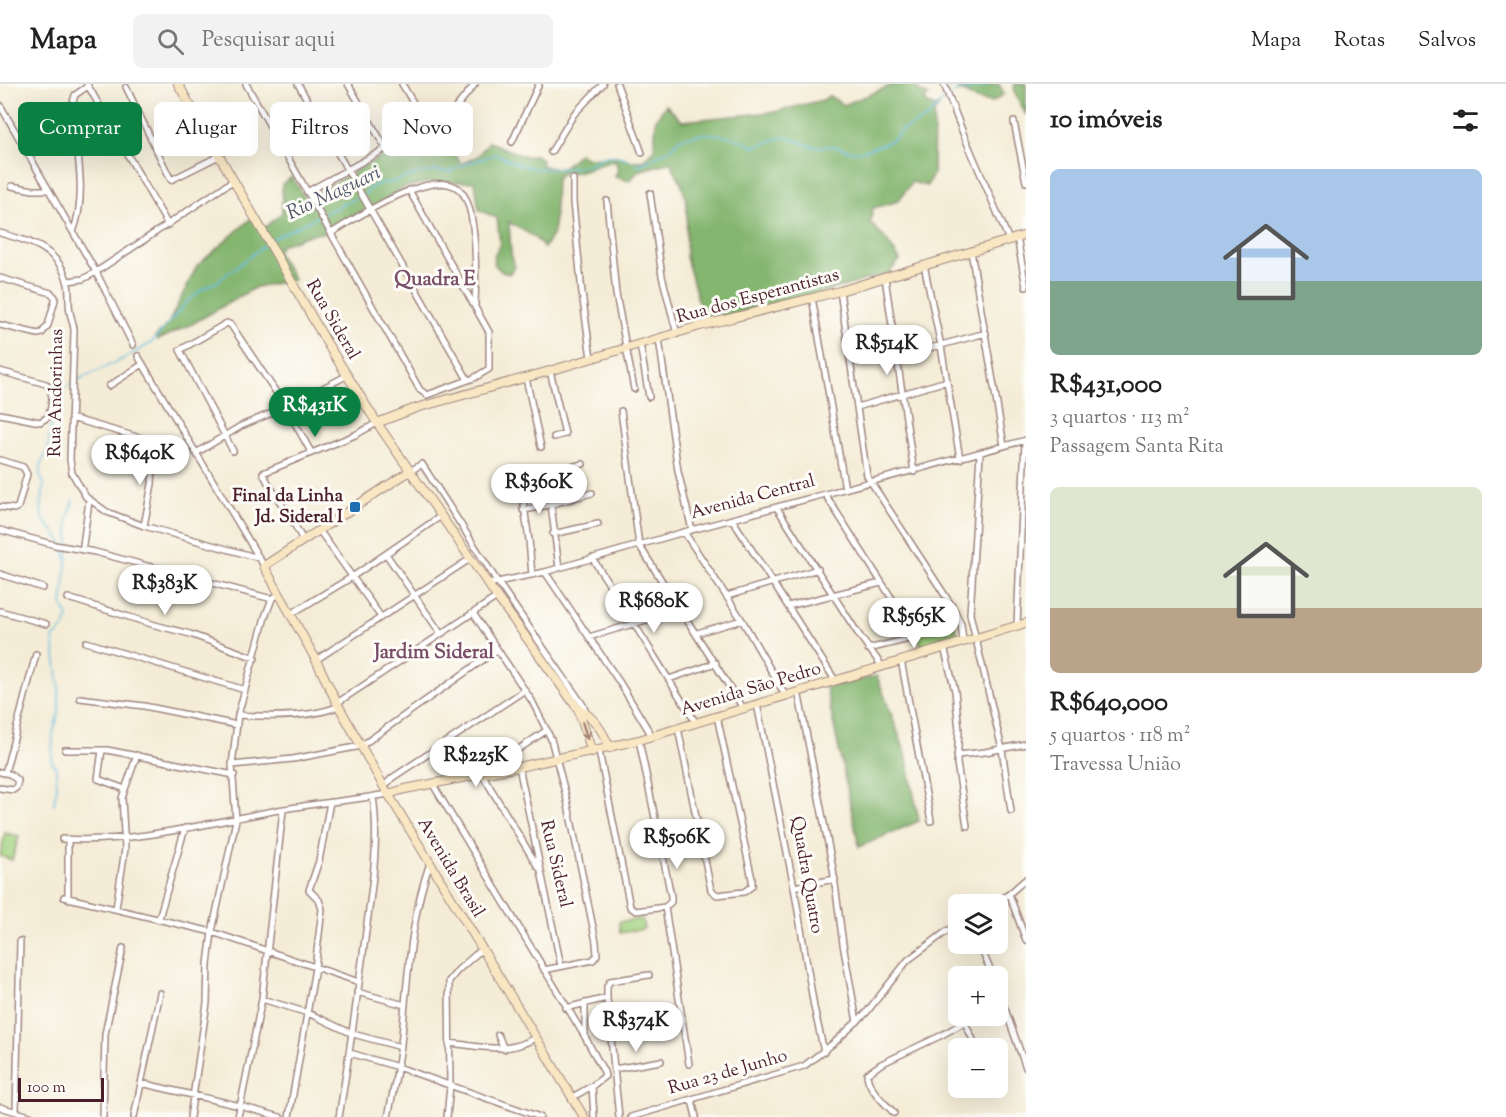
<!DOCTYPE html>
<html lang="pt">
<head>
<meta charset="utf-8">
<style>
	:root { --surface:#fff; --page:#f2f2f2; --text:#222; --muted:#767676; --line:#e0e0e0; --accent:#0b8043 }
	body { margin:0; font-family:"Sorts Mill Goudy",serif; background:var(--page); color:var(--text); height:100vh; display:flex; flex-direction:column; font-size:22px; white-space:nowrap }
	* { box-sizing:border-box; margin:0 }
	p { font-size:20px; color:var(--muted) }
	.icon { flex:none; width:33px; height:33px; fill:none; stroke:currentColor; stroke-width:2; stroke-linecap:round; stroke-linejoin:round }
	.map { position:relative; flex:1; overflow:hidden }
	.panel { display:flex; flex-direction:column; background:var(--surface); width:480px }
	.panel>* { flex:none }
	.guide { position:absolute; left:18px; top:18px; width:570px; height:54px; display:flex; gap:12px }
	.tools { position:absolute; left:948px; top:810px; display:grid; gap:12px }
	.tools a { display:grid; place-items:center; width:60px; height:60px; border-radius:9px; background:var(--surface); box-shadow:0 6px 24px #0002; font-size:30px }
	.scale { position:absolute; left:18px; bottom:15px; width:86px; box-sizing:border-box; padding-left:6px; border:3px solid #4a1f2b; border-top:0; font-size:16px; line-height:21px; white-space:nowrap; color:#4a1f2b; -webkit-text-stroke:4px #fdfcf7; paint-order:stroke }
	.price { position:absolute; translate:-50% -51px; padding:0 14px; border-radius:21px; background:#fff; color:#222; font-size:20px; line-height:39px; filter:drop-shadow(0 2px 3px #0008) }
	.price::after { content:''; position:absolute; left:50%; top:36px; width:18px; height:14px; margin-left:-9px; background:inherit; clip-path:polygon(0 0,100% 0,50% 100%) }
	.price.current { background:var(--accent); color:#fff }
	ul { padding:0; list-style:none }
	li { display:grid; align-content:center; gap:12px; height:318px; padding:0 24px }
	li span { display:grid; place-items:center; height:186px; border-radius:9px; color:#555 }
	li>.icon { margin-inline-start:auto }
	span .icon { width:108px; height:108px; fill:#fffc; stroke-width:1 }
	li b { font-size:26px }
	h2 { display:flex; justify-content:space-between; align-items:center; height:72px; padding:0 24px; font-size:26px }
	.chip { padding:0 21px; border-radius:9px; background:var(--surface); box-shadow:0 6px 24px #0002; font-size:21px; line-height:54px }
	.chip.current { background:var(--accent); color:#fff }
	header { display:flex; align-items:center; gap:36px; box-sizing:border-box; height:84px; padding:0 30px; background:var(--surface); border-bottom:2px solid var(--line) }
	header strong { font-size:28px }
	nav { display:flex; gap:33px; margin-inline-start:auto; font-size:21px }
	.search { width:420px; height:54px; background:var(--page); display:flex; align-items:center; gap:15px; box-sizing:border-box; padding:0 21px; border-radius:9px; color:var(--muted); font-size:22px }
	main { display:flex; flex:1; min-height:0 }
	.map>svg:first-child { display:block }
	.green { fill:#a5d482; stroke:#787a56; stroke-width:1.5 }
	.forest { fill:#84b670; stroke:#676a4e; stroke-width:1.5 }
	.lines { fill:none; stroke-linecap:round; stroke-linejoin:round }
	.stream { stroke:#64bde2; stroke-width:1.5 }
	.street-casing { stroke:#9f8680; stroke-width:8 }
	.secondary-casing { stroke:#9f8680; stroke-width:10 }
	.street { stroke:#fff; stroke-width:5 }
	.secondary { stroke:#f9e7c3; stroke-width:8 }
	.oneway { stroke:#a28377 }
	.poi-dot { fill:#1f6fb2; stroke:#fdfcf7; stroke-width:2 }
	.labels { text-anchor:middle; dominant-baseline:central; stroke-width:6; stroke-linejoin:round; paint-order:stroke }
	.street-label { font-size:18px; fill:#4a1f2b; stroke:#fdfcf7 }
	.poi-label { font-size:18px; font-weight:bold; fill:#4a1f2b; stroke:#fdfcf7; text-anchor:end }
	.water-label { font-size:20px; font-style:italic; fill:#53566b; stroke:#fdfcf7 }
	.neighbourhood-label { font-size:20px; font-weight:bold; fill:#784e68; stroke:#fdfcf7 }
</style>
</head>
<body>
<header>
<strong>Mapa</strong>
<div class="search"><svg class="icon" aria-label="search" viewBox="0 0 24 24"><circle cx="10" cy="10" r="6"/><path d="M15 15l6 6"/></svg>Pesquisar aqui</div>
<nav><a>Mapa</a><a>Rotas</a><a>Salvos</a></nav>
</header>
<main>
<div class="map">
<svg width="1026" height="1033" viewBox="0 0 1026 1033">
	<rect width="100%" height="100%" fill="#fdfcf7"/>
	<filter id="ink" filterUnits="userSpaceOnUse"><feTurbulence type="fractalNoise" baseFrequency=".0167" numOctaves="2"/><feDisplacementMap in="SourceGraphic" scale="12" xChannelSelector="R" yChannelSelector="G"/><feConvolveMatrix kernelMatrix="1 2 1 2 8 2 1 2 1" color-interpolation-filters="sRGB"/></filter>
	<filter id="wash" filterUnits="userSpaceOnUse"><feTurbulence type="fractalNoise" baseFrequency=".008" numOctaves="4" result="noise"/><feDisplacementMap in="SourceGraphic" scale="24" xChannelSelector="R" yChannelSelector="G"/><feGaussianBlur stdDeviation="1.35" result="paint"/><feColorMatrix in="noise" values="0 0 0 0 0 0 0 0 0 0 0 0 0 0 0 0 0 1.4 0 .05"/><feComposite in="paint" operator="in"/></filter>
	<g filter="url(#wash)">
		<rect width="100%" height="100%" fill="#f4ecd6"/>
		<path class="green" d="M949 529 960 554 923 565 911 538Z
			M5 749 19 752 12 776 0 772Z
			M642 835 644 845 620 849 619 838Z"/>
		<path class="forest" d="M895 0H915L919 7 928 12 924 17 934 23 939 22 934 29 933 90 927 102 912 98 898 117 873 124 870 138 887 157 900 176 888 190 705 241 686 173 687 119 681 98 670 78 638 87 630 97 615 93 618 85 615 76 577 88 562 89 556 94 554 148 544 164 533 152 509 138 511 169 515 183 509 190 502 188 494 180V172L500 160 497 134 479 126 475 98H433L405 103 370 126 367 125 327 148 309 151 281 161 277 168 294 196 256 203 192 240 158 256 155 253 168 240 197 182 255 131 264 144 282 129V100L292 93 306 115 433 43 444 54 461 80 478 72 489 58 526 73 535 71 542 75 541 81C564 90 564 81 580 69L586 74 617 72 632 77H642L654 66 656 35 666 21 682 37 774 28 823 16 829 12 844 21Z
			M959 0H999L1004 10 992 18 976 15 964 8H957Z
			M1014 0H1026V31L1015 9Z
			M877 592 906 670 919 737 859 763 826 603Z"/>
		<g class="lines">
			<path class="stream" d="M950 11 956 7 984 3 987 0
				M364 111 370 104 380 99H389L416 90 435 87 451 88 460 82 497 70C526 88 550 87 582 82 589 81 593 78 599 75 611 68 628 73 638 81 646 79 649 76 656 72 669 66 669 68 679 55 708 46 729 49 755 63L779 54H788L814 63 835 62 853 68 862 67 884 60 895 54 900 47 926 35 946 13
				M323 130 359 113
				M272 155 319 132
				M75 297 123 275 151 259 186 219 204 204 217 198 266 160
				M54 313 55 311 71 300
				M53 327 48 366 41 380 40 391 44 400 41 425 44 437 54 447 63 461
				M64 466 67 477
				M54 720 55 710 57 706 56 684 52 678 53 649 59 628V602L53 554 64 544 68 533 62 520 69 460 68 434 73 416"/>
		</g>
	</g>
	<g filter="url(#ink)">
		<g class="lines">
			<defs>
				<path id="street" d="M87 0 168 141
					M246 0 420 306 427 311 474 294 489 285V248L409 106
					M298 0 468 296
					M348 0 386 65
					M617 0 642 69
					M944 0 963 49 1009 156
					M126 3 171 96 221 71
					M0 21 96 188 133 261
					M441 34 453 27 475 0
					M1014 38 1026 98
					M512 58 539 0
					M551 68 574 30 603 0
					M573 95V118L582 209 591 274
					M12 102 33 106H49
					M307 108 427 42 402 0
					M650 109 662 192 677 250
					M607 117 616 210 634 305
					M73 148C89 107 74 60 73 18L75 11 88 2
					M0 149C30 157 60 165 68 200 70 209 68 219 70 228 71 235 74 240 74 247L70 376 72 389 86 413 107 428 144 442 259 474
					M331 149C355 135 434 81 460 106 478 123 476 196 475 222
					M1017 153 1026 203
					M971 167 1004 362
					M924 181 941 262 960 375
					M0 194 51 209 55 213V216L48 241 42 249 38 250 0 241
					M885 194 914 388
					M68 197 83 195 96 188 234 96
					M840 207 867 392 952 522 961 540 963 557
					M813 219 845 405
					M659 255 678 387 692 446
					M640 260 649 313
					M138 272 264 482
					M896 273 986 249
					M0 287 46 300C55 307 52 323 48 333L40 338 0 330
					M550 287 565 350 554 353
					M526 294 541 363
					M109 302 143 280
					M857 323 947 297
					M621 327 639 461 743 624
					M71 334 144 355 154 361 152 400 144 442
					M233 367 180 266 227 239 231 241 286 323 311 368
					M196 369 241 342 286 323 348 291
					M980 370 970 530 1002 665 1011 727
					M0 376 23 383 27 390 18 423 14 425 0 423
					M410 387 422 380 497 497 583 621 586 629
					M547 389 559 484
					M825 410 914 549 913 553 909 555 868 565
					M777 424 859 551 882 582
					M523 426C547 423 569 415 592 409
					M732 435 835 596
					M0 446 55 461 95 468 272 515
					M319 446 381 533
					M684 448 742 536 785 611
					M553 450 598 440
					M303 457C293 433 274 413 263 389L355 351 377 339
					M83 461 89 417
					M386 470 441 550
					M592 474C628 528 661 584 696 639
					M545 488 620 599 652 652
					M0 490 43 504
					M532 491 529 456 520 395 583 380
					M488 500 545 488 684 448 1026 356
					M727 512 818 485
					M68 514 155 541 190 550 255 574
					M788 522 881 499
					M0 527 46 540
					M473 529 532 617 551 655 567 716 596 858 597 871 593 876 544 886
					M291 530 352 493 441 432
					M905 535 952 522
					M1017 541 1025 357
					M697 549 742 536
					M589 553 680 526
					M86 558 245 606
					M944 563 955 607 959 646 957 679 967 742
					M316 576 470 475
					M901 576 931 737
					M669 595 716 579
					M798 607 833 785 843 860 857 938
					M80 614 144 622 237 641
					M337 619 497 513
					M757 620 794 803 814 923 824 968
					M238 631C267 633 312 634 339 622
					M678 644 711 806 717 811 744 808 752 802V795L717 632
					M65 666H107L234 691
					M102 666 98 695 125 705
					M599 667 630 823 636 827 665 823 671 818V812L639 656
					M957 671 985 668 1026 660
					M232 681 293 675 361 662 497 566
					M519 683 561 882
					M0 688 10 690 18 697 16 704 13 706 0 704
					M5 689 36 570
					M432 699 585 953 604 988 605 992 592 1002 594 1033
					M384 703 392 694 525 606
					M62 755C136 760 211 738 284 725 319 719 354 716 388 710
					M538 783 482 690 547 646
					M794 803 835 795
					M1009 810 1026 856
					M64 813 212 848 359 898
					M68 815V756
					M993 820 1009 810 1026 795
					M665 823 689 980
					M116 824 125 765 122 714 137 671
					M159 834 185 744
					M979 860 993 892
					M998 905 1026 984
					M357 908 405 921
					M607 914V902L610 897 649 891
					M262 915 308 929 353 950 401 963
					M585 919V953
					M566 924 607 914 619 1033
					M964 937 977 964
					M498 951 504 965
					M449 959C481 962 506 971 535 954
					M350 969 398 983 540 1033
					M614 985 661 977
					M141 999 240 1022 280 1033
					M571 1014 592 1002
					M692 1016 696 1033
					M0 1023 33 1033
					M16 1027 20 857
					M894 1029C885 1019 867 1004 867 990L881 980 940 952 976 932
					M103 1033 105 950 123 864
					M134 1033 160 909
					M190 1033 207 919 208 880 212 848 236 736 232 681 238 631 265 533 272 515 279 510
					M238 1033 262 915 283 726
					M289 1033 315 884 322 825 319 816 309 806 319 777 330 718
					M339 1033C349 974 357 914 365 855 371 808 380 759 373 713
					M388 1033C393 1009 398 985 401 960 408 899 409 838 430 779
					M447 1033 450 1002 449 897 458 886 482 865
					M631 1033 804 982 835 958 866 929 908 876 947 847 958 842"/>
				<path id="secondary" d="M178 0 328 261 377 339 497 513 578 625 592 668
					M377 339 416 324 546 288 700 242 840 207 1026 151
					M410 387 264 482 316 576 337 619 384 703 584 1033
					M578 625C594 632 603 648 610 664
					M388 710 405 705 519 683 639 656 1026 539"/>
			</defs>
			<use href="#street" class="street-casing"/>
			<use href="#secondary" class="secondary-casing"/>
			<use href="#street" class="street"/>
			<use href="#secondary" class="secondary"/>
		</g>
		<defs><path id="oneway-shaft" d="M-6 0H5M1.5-3L5.5 0L1.5 3" fill="none" stroke-width="1.6" stroke-linecap="round" stroke-linejoin="round" transform="scale(1.5)"/></defs>
		<use class="oneway" href="#oneway-shaft" transform="translate(585 647) rotate(72)"/>
	</g>
	<rect class="poi-dot" x="349" y="417" width="12" height="12" rx="3"/>
	<g class="labels">
		<g class="street-label">
			<text transform="translate(758 213) rotate(-15)">Rua dos Esperantistas</text>
			<text transform="translate(332 236) rotate(60)">Rua Sideral</text>
			<text transform="translate(57 309) rotate(-89)">Rua Andorinhas</text>
			<text transform="translate(753 414) rotate(-15)">Avenida Central</text>
			<text transform="translate(751 606) rotate(-17)">Avenida São Pedro</text>
			<text transform="translate(555 780) rotate(77)">Rua Sideral</text>
			<text transform="translate(450 784) rotate(59)">Avenida Brasil</text>
			<text transform="translate(806 791) rotate(80)">Quadra Quatro</text>
			<text transform="translate(728 989) rotate(-16)">Rua 23 de Junho</text>
		</g>
		<g class="poi-label">
			<text x="343" y="413">Final da Linha<tspan x="343" dy="21">Jd. Sideral I</tspan></text>
		</g>
		<g class="water-label">
			<text transform="translate(334 110) rotate(-25)">Rio Maguari</text>
		</g>
		<g class="neighbourhood-label">
			<text x="435" y="196">Quadra E</text>
			<text x="434" y="569">Jardim Sideral</text>
		</g>
	</g>
</svg>
<div class="tools">
<a><svg class="icon" aria-label="layers" viewBox="0 0 24 24"><path d="M12 4l9 5-9 5-9-5zM3 14l9 5 9-5"/></svg></a>
<a>+</a>
<a>−</a>
</div>
<div class="scale">100 m</div>
<b class="price" style="left:887px;top:292px">R$514K</b>
<b class="price current" style="left:315px;top:354px">R$431K</b>
<b class="price" style="left:140px;top:402px">R$640K</b>
<b class="price" style="left:539px;top:431px">R$360K</b>
<b class="price" style="left:165px;top:532px">R$383K</b>
<b class="price" style="left:654px;top:550px">R$680K</b>
<b class="price" style="left:914px;top:565px">R$565K</b>
<b class="price" style="left:476px;top:704px">R$225K</b>
<b class="price" style="left:677px;top:786px">R$506K</b>
<b class="price" style="left:636px;top:969px">R$374K</b>
<div class="guide">
<a class="chip current">Comprar</a>
<a class="chip">Alugar</a>
<a class="chip">Filtros</a>
<a class="chip">Novo</a>
</div>
</div>
<section class="panel">
<h2>10 imóveis<svg class="icon" aria-label="filters" viewBox="0 0 24 24"><path d="M4 7h16M4 17h16"/><circle cx="9" cy="7" r="2"/><circle cx="15" cy="17" r="2"/></svg></h2>
<ul>
<li><span style="background:linear-gradient(#a9c7e8 60%,#7fa58c 0)"><svg class="icon" aria-label="home" viewBox="0 0 24 24"><path d="M3 11l9-7 9 7M6 9v11h12V9"/></svg></span><div><b>R$431,000</b><p>3 quartos · 113 m²</p><p>Passagem Santa Rita</p></div></li>
<li><span style="background:linear-gradient(#dfe7d0 65%,#b9a48a 0)"><svg class="icon" aria-label="home" viewBox="0 0 24 24"><path d="M3 11l9-7 9 7M6 9v11h12V9"/></svg></span><div><b>R$640,000</b><p>5 quartos · 118 m²</p><p>Travessa União</p></div></li>
</ul>
</section>
</main>
</body>
</html>
